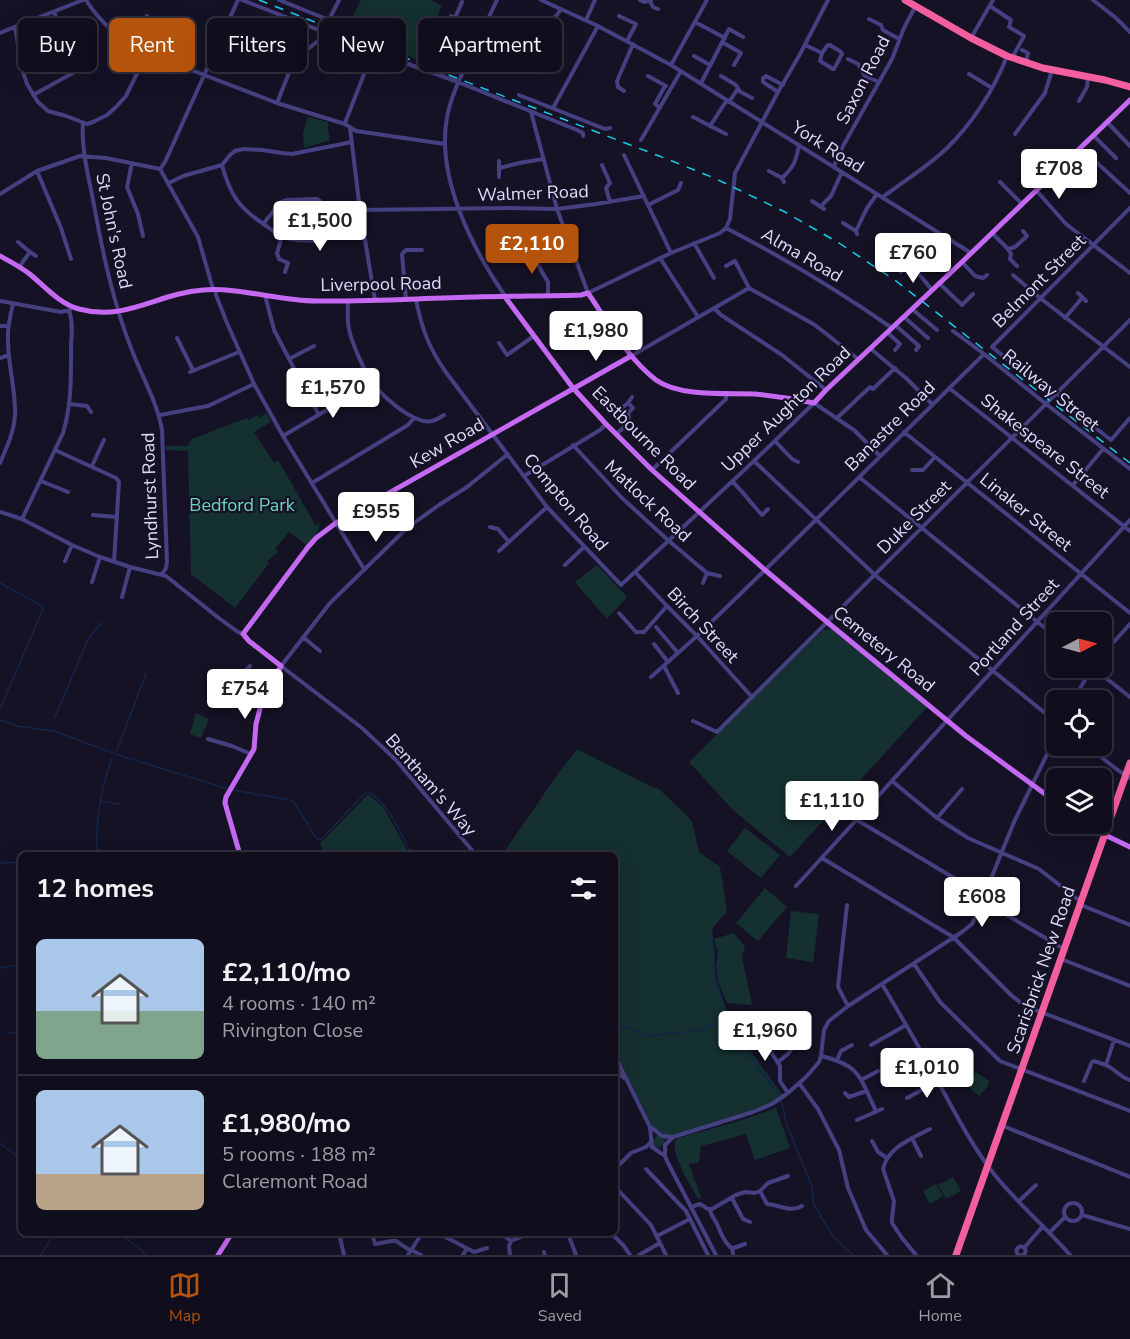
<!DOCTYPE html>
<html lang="en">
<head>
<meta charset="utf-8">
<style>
	:root { --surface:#100e1c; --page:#1e1c29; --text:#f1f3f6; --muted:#9c9ca3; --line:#302e3b; --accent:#b45309 }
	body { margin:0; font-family:"Nunito Sans",sans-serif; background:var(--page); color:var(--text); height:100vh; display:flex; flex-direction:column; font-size:22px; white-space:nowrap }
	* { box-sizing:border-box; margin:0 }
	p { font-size:20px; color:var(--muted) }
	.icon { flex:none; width:33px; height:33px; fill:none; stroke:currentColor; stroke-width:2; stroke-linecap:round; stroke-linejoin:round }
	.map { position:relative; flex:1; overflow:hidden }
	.details { position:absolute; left:18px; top:852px; width:600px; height:384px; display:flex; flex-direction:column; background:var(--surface); border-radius:9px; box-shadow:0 6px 24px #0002,0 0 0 2px var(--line) }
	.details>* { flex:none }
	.guide { position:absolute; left:18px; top:18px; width:600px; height:54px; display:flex; gap:12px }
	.needle { width:39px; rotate:84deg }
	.tools { position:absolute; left:1046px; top:612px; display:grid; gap:12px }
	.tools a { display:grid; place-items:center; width:66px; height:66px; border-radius:9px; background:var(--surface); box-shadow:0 6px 24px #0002,0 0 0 2px var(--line); font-size:30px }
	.price { position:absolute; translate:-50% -51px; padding:0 14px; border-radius:6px; background:#fff; color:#222; font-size:20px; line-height:39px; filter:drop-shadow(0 2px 3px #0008) }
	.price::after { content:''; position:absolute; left:50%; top:36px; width:18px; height:14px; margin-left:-9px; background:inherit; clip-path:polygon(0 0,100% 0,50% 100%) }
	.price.on { background:var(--accent); color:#fff }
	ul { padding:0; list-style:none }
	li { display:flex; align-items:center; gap:18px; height:150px; padding:0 18px }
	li+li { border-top:2px solid var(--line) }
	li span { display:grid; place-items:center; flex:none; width:168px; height:120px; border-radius:9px; color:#555 }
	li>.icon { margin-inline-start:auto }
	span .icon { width:72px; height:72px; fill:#fffc; stroke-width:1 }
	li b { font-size:26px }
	h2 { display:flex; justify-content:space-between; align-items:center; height:72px; padding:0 18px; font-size:26px }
	.pill { padding:0 21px; border-radius:9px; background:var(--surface); box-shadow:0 6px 24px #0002,0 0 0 2px var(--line); font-size:21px; line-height:54px }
	.pill.on { background:var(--accent); color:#fff }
	.tab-bar { display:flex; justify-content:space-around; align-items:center; height:84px; border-top:2px solid var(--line); background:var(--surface); font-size:16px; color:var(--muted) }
	.tab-bar a { display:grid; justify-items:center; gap:3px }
	.tab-bar .on { color:var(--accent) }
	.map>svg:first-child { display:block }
	.green { fill:#153030 }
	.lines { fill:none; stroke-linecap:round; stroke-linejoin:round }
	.stream { stroke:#132549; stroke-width:1.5 }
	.minor { stroke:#454081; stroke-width:4 }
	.major { stroke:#c569f3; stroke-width:5 }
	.highway { stroke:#f35e9f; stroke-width:7 }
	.rail { stroke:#15cfed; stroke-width:1.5; stroke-dasharray:9 8; stroke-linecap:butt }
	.labels { text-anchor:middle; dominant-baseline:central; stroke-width:4.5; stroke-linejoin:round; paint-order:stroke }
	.street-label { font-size:18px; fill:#dfdafc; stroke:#161226 }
	.park-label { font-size:18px; fill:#6ad7c0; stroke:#161226 }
</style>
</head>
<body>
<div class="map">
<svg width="1130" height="1255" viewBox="0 0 1130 1255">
	<rect width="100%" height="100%" fill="#161226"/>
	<path class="green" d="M361 0H431L442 6 416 59 347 28Z
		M253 28 270 34 259 63 243 57Z
		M308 117 328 122V129L330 140 304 148 303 133Z
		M266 413 271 422 254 432 274 463 278 460 316 526 320 523 318 531 306 545 289 532 275 549 278 552 267 561 269 563 235 608 191 574 188 451 166 450V446H188L192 439 247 418 248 420 258 415 260 418Z
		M597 565 627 597 607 619 577 585 575 582Z
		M832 629 927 707 790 857 733 810 689 762 823 630Z
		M196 713 209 719 201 738 190 734Z
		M577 749 654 788 659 789 692 821 699 852 720 867 727 911 713 927 712 934 714 950 715 978 726 1010 729 1021 783 1096 772 1104 668 1137 664 1140V1144L659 1148 654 1146 652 1141 657 1136 625 1071 615 1047V855H502L560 771Z
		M368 794 383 807 410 855H326L320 844Z
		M745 828 780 855 761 878 727 851Z
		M765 888 787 907 758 941 736 923Z
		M791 911 819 914 813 962 786 958Z
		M734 933 745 947 742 957 752 1005 727 1003 718 982 716 967 718 953 714 939Z
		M976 1072 989 1081 987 1087 979 1096 966 1085Z
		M776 1108 790 1148 755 1160 746 1134 701 1146 699 1162 689 1164 701 1197 698 1199C690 1184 672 1157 675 1141L679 1138 742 1120Z
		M953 1177 961 1191 946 1199 938 1185Z
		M936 1184 943 1196 930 1204 923 1191Z"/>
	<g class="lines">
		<path class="stream" d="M0 583 42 606 43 609 0 709
			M54 719 88 639 102 622
			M0 720 17 726 54 731 115 754 228 789
			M117 750 146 674
			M233 790 290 800 294 802 316 838 321 840 366 792C385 796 403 838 412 855
			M100 801 120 804
			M97 855C95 821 100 790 112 758
			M0 863 21 862
			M712 934 714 950 715 978 726 1010 724 1019
			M0 968 21 965
			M724 1020 779 1095 782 1103 786 1123 812 1187 813 1203 832 1235 853 1255
			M615 1023 648 1036 701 1030 723 1021
			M7 1032 21 1034
			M0 1143 21 1159
			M119 1233 147 1255
			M41 1255 54 1233"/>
		<path class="minor" d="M86 0C101 24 122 41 147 53L277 103 345 124 356 131 445 144
			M242 0 375 52 458 82 577 130 583 133V136
			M279 0 329 20 339 0
			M497 0C488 19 479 38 470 58 460 77 451 96 447 117 436 177 472 248 505 296
			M541 0 598 26 671 65 971 253
			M640 0 644 2 651 0
			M1093 0 1116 18 1130 32
			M650 1 653 7 658 9
			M990 6 1011 20 1009 27 1024 36 1012 58
			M54 12 64 39
			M451 16 483 30
			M619 16 636 24 627 41
			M455 18 462 2
			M869 19 881 25 883 30 899 39
			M586 20 595 0
			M695 22 725 38
			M15 27 23 72 27 84 38 102 48 111 66 116 87 124 93 122 107 115 116 107 126 96 147 53
			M0 33 83 0
			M971 38 993 0
			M722 42 741 53 734 65
			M130 45 147 16
			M805 45 822 53 827 46 830 45 841 52 842 54 834 69H833L820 61 822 53
			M438 47 467 63
			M1022 50 1028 53 1026 62
			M694 56 710 65
			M848 59 858 64 865 76 879 82
			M535 60 530 58 549 22 557 15 561 9
			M671 65 707 0
			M969 74 992 88
			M648 76 666 86
			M721 76 736 85 739 90
			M701 83 729 29 743 37
			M624 91 618 87 617 81 633 44
			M778 92 763 82V78L766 76 783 85
			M33 95 82 68
			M519 95 605 129 610 128
			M1079 101 1087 87 1088 78
			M729 102 737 90 752 98
			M277 103 294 60 328 33
			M553 108 598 26
			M660 108 655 104 665 86
			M531 112 557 209 588 293 671 253 720 233 726 228 730 219 735 173 778 92 799 56 828 0
			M693 117 726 134
			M1107 122 1130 146
			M83 123C81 150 89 178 94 205 103 254 113 302 131 348 141 375 157 401 162 430L167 562 166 568 162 574
			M345 123 373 51
			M710 126 727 100
			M350 128 360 210 375 300
			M1015 134 1045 93 1052 70
			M1093 135 1116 158
			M641 140 681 71
			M624 155 671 253
			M499 161V177
			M1095 161 1130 193
			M132 163 127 187 138 214 143 236
			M222 165C230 195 239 208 265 225 270 229 276 233 281 236 293 242 310 240 324 241L327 239 329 236 320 201 317 199 286 200 281 202 263 224
			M602 165 610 183 606 188 610 202
			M834 166 843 146 892 59 904 28 915 7
			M500 168 519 163 543 159
			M160 169 165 162 238 0
			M160 169 198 237 213 289
			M37 171 61 228 71 259
			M769 171 782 178 784 182
			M782 178C794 167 796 161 799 145
			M1000 182 1022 204
			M169 183 183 176 222 165 230 155 235 151 243 149 262 150 282 153 292 154 352 142
			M1036 190 1066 224 1130 273
			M0 194 37 171 80 156 106 158 160 169
			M883 197C904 181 927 167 946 149 972 124 994 90 1007 56
			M812 201 824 209
			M648 205 678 190 681 183
			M821 206 831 196 842 172
			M360 210 509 208 557 209 596 204 644 196
			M843 223 856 231 857 234
			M726 228C784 258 839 291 892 328
			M856 231 867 208 877 194
			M992 233 1008 249 1015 247 1027 236 1023 231
			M282 236 277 253 279 259 288 263 285 272
			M18 242 30 252 19 267
			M694 243 714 278
			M1008 249 1011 254 1010 259 1017 266
			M30 252 36 256
			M516 255H535L538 265 548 282V295
			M660 258 698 317
			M962 262 975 276 983 278 987 275
			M907 265 919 274 932 290
			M726 266 735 261 749 288
			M901 272 910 263
			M1013 275 1040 298 1130 367
			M939 283 962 305 973 294
			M749 288 815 325 858 359
			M215 290 216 295 227 323 254 384 283 436 364 569
			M1078 293 1086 301
			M267 296 266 299 274 330 300 380 319 415
			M406 299 402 254 406 250H422
			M416 299C421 327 429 348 445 371L547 507 621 585 754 461 814 403 854 430 880 456
			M0 301 61 312 70 310
			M348 301C348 310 347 320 349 329 351 341 366 376 374 385 385 398 414 425 432 421 436 420 441 417 444 415
			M714 308 721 315 782 355 826 390
			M912 309 937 330
			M904 317 928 338
			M1065 318 1082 298
			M895 325 919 346 916 350
			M0 326H9
			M953 331 984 354 1046 404 1130 469
			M888 333 900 344 895 350
			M177 338 193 370
			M499 343 507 355 534 336
			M871 349 907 379 932 404
			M631 356 749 288
			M0 358 9 355
			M289 359 314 346
			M190 372 239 352
			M949 388 1130 531
			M1056 393 1063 399 1065 404 1111 440 1130 418
			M1053 396 992 347 1130 208
			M70 404 87 406 91 412
			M628 413 622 408 628 403
			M160 415 208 406 254 384
			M837 418 870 387 873 389 895 368
			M904 432 1130 613
			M616 434C623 428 631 424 628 413L633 408 628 403 632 397
			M283 436 372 383
			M775 441 792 459 798 462
			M573 445 622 498 669 541 707 573 720 576
			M55 450 116 478 119 482 114 562
			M754 461 875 575 1056 722
			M0 463C7 447 14 432 15 415 16 390 8 366 8 341 7 329 10 316 13 304
			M92 466 104 440
			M652 470 726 399V394
			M912 470H923L935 457
			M524 476 600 430 606 424
			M859 477 1056 637
			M41 481 68 492
			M732 481C743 492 752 504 762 515L768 509
			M312 483 408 425 414 418
			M1073 485 1103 449
			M0 512 22 519 72 545 100 557 130 567 166 576 220 619 238 632 243 634
			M93 515 117 517
			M22 519 63 433C72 404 71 374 71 344 72 333 73 321 69 311
			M490 527 498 529 509 542
			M499 551 547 507
			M65 561 72 545
			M565 565 584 547
			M635 572 667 606 697 636 751 696
			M92 582 100 557
			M703 583 707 573
			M122 597 130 567
			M619 613 636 632H644L667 606
			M656 627 678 653
			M303 637 320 651
			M654 644 668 662
			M1101 656 1130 624
			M664 666 678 693
			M1093 668 1130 697
			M247 669C260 678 261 672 274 677
			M243 674 250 666
			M651 677 697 636 765 570 984 354
			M1073 700 1092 668
			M693 721 717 732 1130 320
			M208 739 232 746 251 754
			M1087 746 1119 771 1130 778
			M892 781 937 818 968 838 1039 869 1076 898 1080 900
			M937 818 962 789
			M857 820 984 896
			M476 855 396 760 362 728 281 666 330 603 407 528 439 505 467 487 508 454
			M822 858 953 937 1012 996 1025 1006 1130 1046
			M796 886 1130 520
			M983 901 1064 949
			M847 905 838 986 839 989 848 1006
			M1081 905 1130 925
			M1061 959 1130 986
			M914 964 940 1002 1000 1061 1130 1111
			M882 984C901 1016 920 1048 937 1080 955 1112 971 1145 994 1174 1017 1203 1046 1227 1070 1255
			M740 1021H752L760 1026V1035L780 1066V1081L788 1093
			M760 1026C769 1023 781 1022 790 1028
			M871 1045 906 1025
			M615 1053 621 1068 650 1127 652 1147 665 1156
			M821 1056C862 1066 859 1077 876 1111
			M837 1060 841 1051 852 1045
			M778 1062 788 1054 791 1050
			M1106 1065C1117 1070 1118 1076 1130 1080
			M615 1070 624 1078
			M892 1070 922 1053
			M861 1080 878 1071
			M1084 1081 1092 1062 1094 1061 1106 1065 1114 1040
			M799 1083 818 1109 839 1150 848 1188 866 1230 887 1255
			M845 1093 849 1097 866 1091
			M907 1098 938 1081
			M857 1120 882 1109
			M1003 1126 1130 1177
			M651 1127 662 1136 673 1137
			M912 1138 921 1156
			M872 1141 878 1152 887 1158
			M665 1145 673 1137 753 1112 772 1104 788 1093 807 1076 819 1062 821 1056 824 1030 829 1021 848 1006 962 932 972 924 975 918 1014 822 1056 736
			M665 1146V1156L668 1163 716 1255
			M615 1169 631 1153 646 1147 650 1143
			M646 1169 686 1211 708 1255
			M617 1189 651 1225 666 1255
			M760 1191 767 1204C780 1205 790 1213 802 1206
			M732 1198 743 1219 750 1222
			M1019 1201 1036 1185
			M1064 1212a9 9 0 1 1 18 0a9 9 0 1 1-18 0Z
			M691 1207 700 1204 708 1209H712L736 1195 745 1192 755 1193 760 1191 768 1183 788 1176
			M710 1210C711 1216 714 1218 717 1224 721 1233 723 1240 730 1247L734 1248 745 1244
			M1082 1215 1130 1229
			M1050 1232 1065 1217
			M339 1233 344 1255
			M372 1233 375 1244 392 1241H396L411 1251
			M438 1233 474 1252 487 1248
			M500 1233 511 1241
			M611 1233 624 1246 630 1255
			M657 1236 690 1219
			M570 1239 576 1255
			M511 1241 530 1233
			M1016.5 1251a4.5 4.5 0 1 1 9 0a4.5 4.5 0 1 1-9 0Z
			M732 1248 733 1254
			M1024 1248 1043 1226
			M411 1250 421 1255
			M544 1252 545 1255
			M408 1255 422 1233
			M463 1255 467 1248
			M510 1255 509 1246 511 1241
			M639 1255 660 1243
			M916 1255 902 1238 892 1223V1219L894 1201 883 1169C888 1147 911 1139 930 1129"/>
		<path class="major" d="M0 256C11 262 21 267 31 275 45 287 60 304 79 309 126 322 158 293 203 290 239 287 279 301 316 301 370 302 423 298 476 297 511 296 546 296 581 295L588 293C608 322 627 358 656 380 680 397 726 393 755 394 775 396 795 399 814 403L826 390 962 262 1130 100
			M505 297 573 388 606 424 652 470 765 570 827 622 966 736 1056 802
			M1088 824 1105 835 1130 847
			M240 855 225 803 226 797 254 749 256 724 261 705 281 666 249 641 243 634 308 547 316 538 336 523 631 356
			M218 1255 232 1233"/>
		<path class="highway" d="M905 0 971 38 1007 56 1043 68 1105 80 1130 87
			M956 1255 1130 763"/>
		<path class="rail" d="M259 0 459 79 672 161 714 178 785 212 839 243 896 281 1130 463"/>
	</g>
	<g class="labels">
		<g class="street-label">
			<text transform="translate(863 80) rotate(-63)">Saxon Road</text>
			<text transform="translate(828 147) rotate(32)">York Road</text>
			<text transform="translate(533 193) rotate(-2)">Walmer Road</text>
			<text transform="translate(114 231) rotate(78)">St John's Road</text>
			<text transform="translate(802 255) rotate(30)">Alma Road</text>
			<text transform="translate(1039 281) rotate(-45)">Belmont Street</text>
			<text transform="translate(381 284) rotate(-1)">Liverpool Road</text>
			<text transform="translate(1051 390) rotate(39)">Railway Street</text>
			<text transform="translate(786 409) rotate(-44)">Upper Aughton Road</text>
			<text transform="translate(890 426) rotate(-45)">Banastre Road</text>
			<text transform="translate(644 438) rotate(45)">Eastbourne Road</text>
			<text transform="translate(447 443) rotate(-30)">Kew Road</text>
			<text transform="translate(1045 446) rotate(38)">Shakespeare Street</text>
			<text transform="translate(150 496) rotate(-92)">Lyndhurst Road</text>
			<text transform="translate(648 501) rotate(43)">Matlock Road</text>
			<text transform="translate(566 502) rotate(50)">Compton Road</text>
			<text transform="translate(1026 512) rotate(39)">Linaker Street</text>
			<text transform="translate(914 517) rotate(-45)">Duke Street</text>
			<text transform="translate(703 625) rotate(47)">Birch Street</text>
			<text transform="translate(1014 627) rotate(-48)">Portland Street</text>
			<text transform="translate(884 649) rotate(39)">Cemetery Road</text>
			<text transform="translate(431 785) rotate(49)">Bentham's Way</text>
			<text transform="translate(1041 970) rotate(-71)">Scarisbrick New Road</text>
		</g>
		<g class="park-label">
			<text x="242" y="505">Bedford Park</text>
		</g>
	</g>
</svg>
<div class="tools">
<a><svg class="needle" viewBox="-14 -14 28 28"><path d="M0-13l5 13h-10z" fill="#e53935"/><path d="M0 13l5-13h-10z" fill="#9c9ca3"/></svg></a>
<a><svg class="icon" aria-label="locate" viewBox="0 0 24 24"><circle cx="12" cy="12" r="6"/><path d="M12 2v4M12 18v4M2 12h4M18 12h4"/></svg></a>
<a><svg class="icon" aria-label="layers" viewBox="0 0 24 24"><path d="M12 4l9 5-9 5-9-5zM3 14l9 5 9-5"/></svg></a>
</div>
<b class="price" style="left:1059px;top:200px">£708</b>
<b class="price" style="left:320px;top:252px">£1,500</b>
<b class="price on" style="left:532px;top:275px">£2,110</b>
<b class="price" style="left:913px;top:284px">£760</b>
<b class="price" style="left:596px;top:362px">£1,980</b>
<b class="price" style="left:333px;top:419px">£1,570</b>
<b class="price" style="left:376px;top:543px">£955</b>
<b class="price" style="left:245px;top:720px">£754</b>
<b class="price" style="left:832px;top:832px">£1,110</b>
<b class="price" style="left:982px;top:928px">£608</b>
<b class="price" style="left:765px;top:1062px">£1,960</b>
<b class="price" style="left:927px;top:1099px">£1,010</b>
<div class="guide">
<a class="pill">Buy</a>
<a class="pill on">Rent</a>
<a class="pill">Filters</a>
<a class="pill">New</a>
<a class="pill">Apartment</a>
</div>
<section class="details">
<h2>12 homes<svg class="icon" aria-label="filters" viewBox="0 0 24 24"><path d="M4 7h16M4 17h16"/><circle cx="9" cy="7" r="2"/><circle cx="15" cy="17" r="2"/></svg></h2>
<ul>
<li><span style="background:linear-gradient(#a9c7e8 60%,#7fa58c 0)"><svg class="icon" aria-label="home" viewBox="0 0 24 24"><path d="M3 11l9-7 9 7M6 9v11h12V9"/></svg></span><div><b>£2,110/mo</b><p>4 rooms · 140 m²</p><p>Rivington Close</p></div></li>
<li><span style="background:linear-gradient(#a9c7e8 70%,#b9a48a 0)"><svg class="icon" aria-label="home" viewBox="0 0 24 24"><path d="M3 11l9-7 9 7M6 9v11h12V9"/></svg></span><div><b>£1,980/mo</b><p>5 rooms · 188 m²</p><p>Claremont Road</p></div></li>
</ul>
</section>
</div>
<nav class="tab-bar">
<a class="on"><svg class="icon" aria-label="map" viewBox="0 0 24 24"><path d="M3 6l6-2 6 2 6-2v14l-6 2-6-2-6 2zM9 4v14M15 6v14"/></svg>Map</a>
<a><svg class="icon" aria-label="saved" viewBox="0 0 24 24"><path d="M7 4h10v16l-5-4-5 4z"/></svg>Saved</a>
<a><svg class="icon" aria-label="home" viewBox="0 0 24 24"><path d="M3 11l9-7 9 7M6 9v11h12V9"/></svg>Home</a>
</nav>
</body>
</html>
